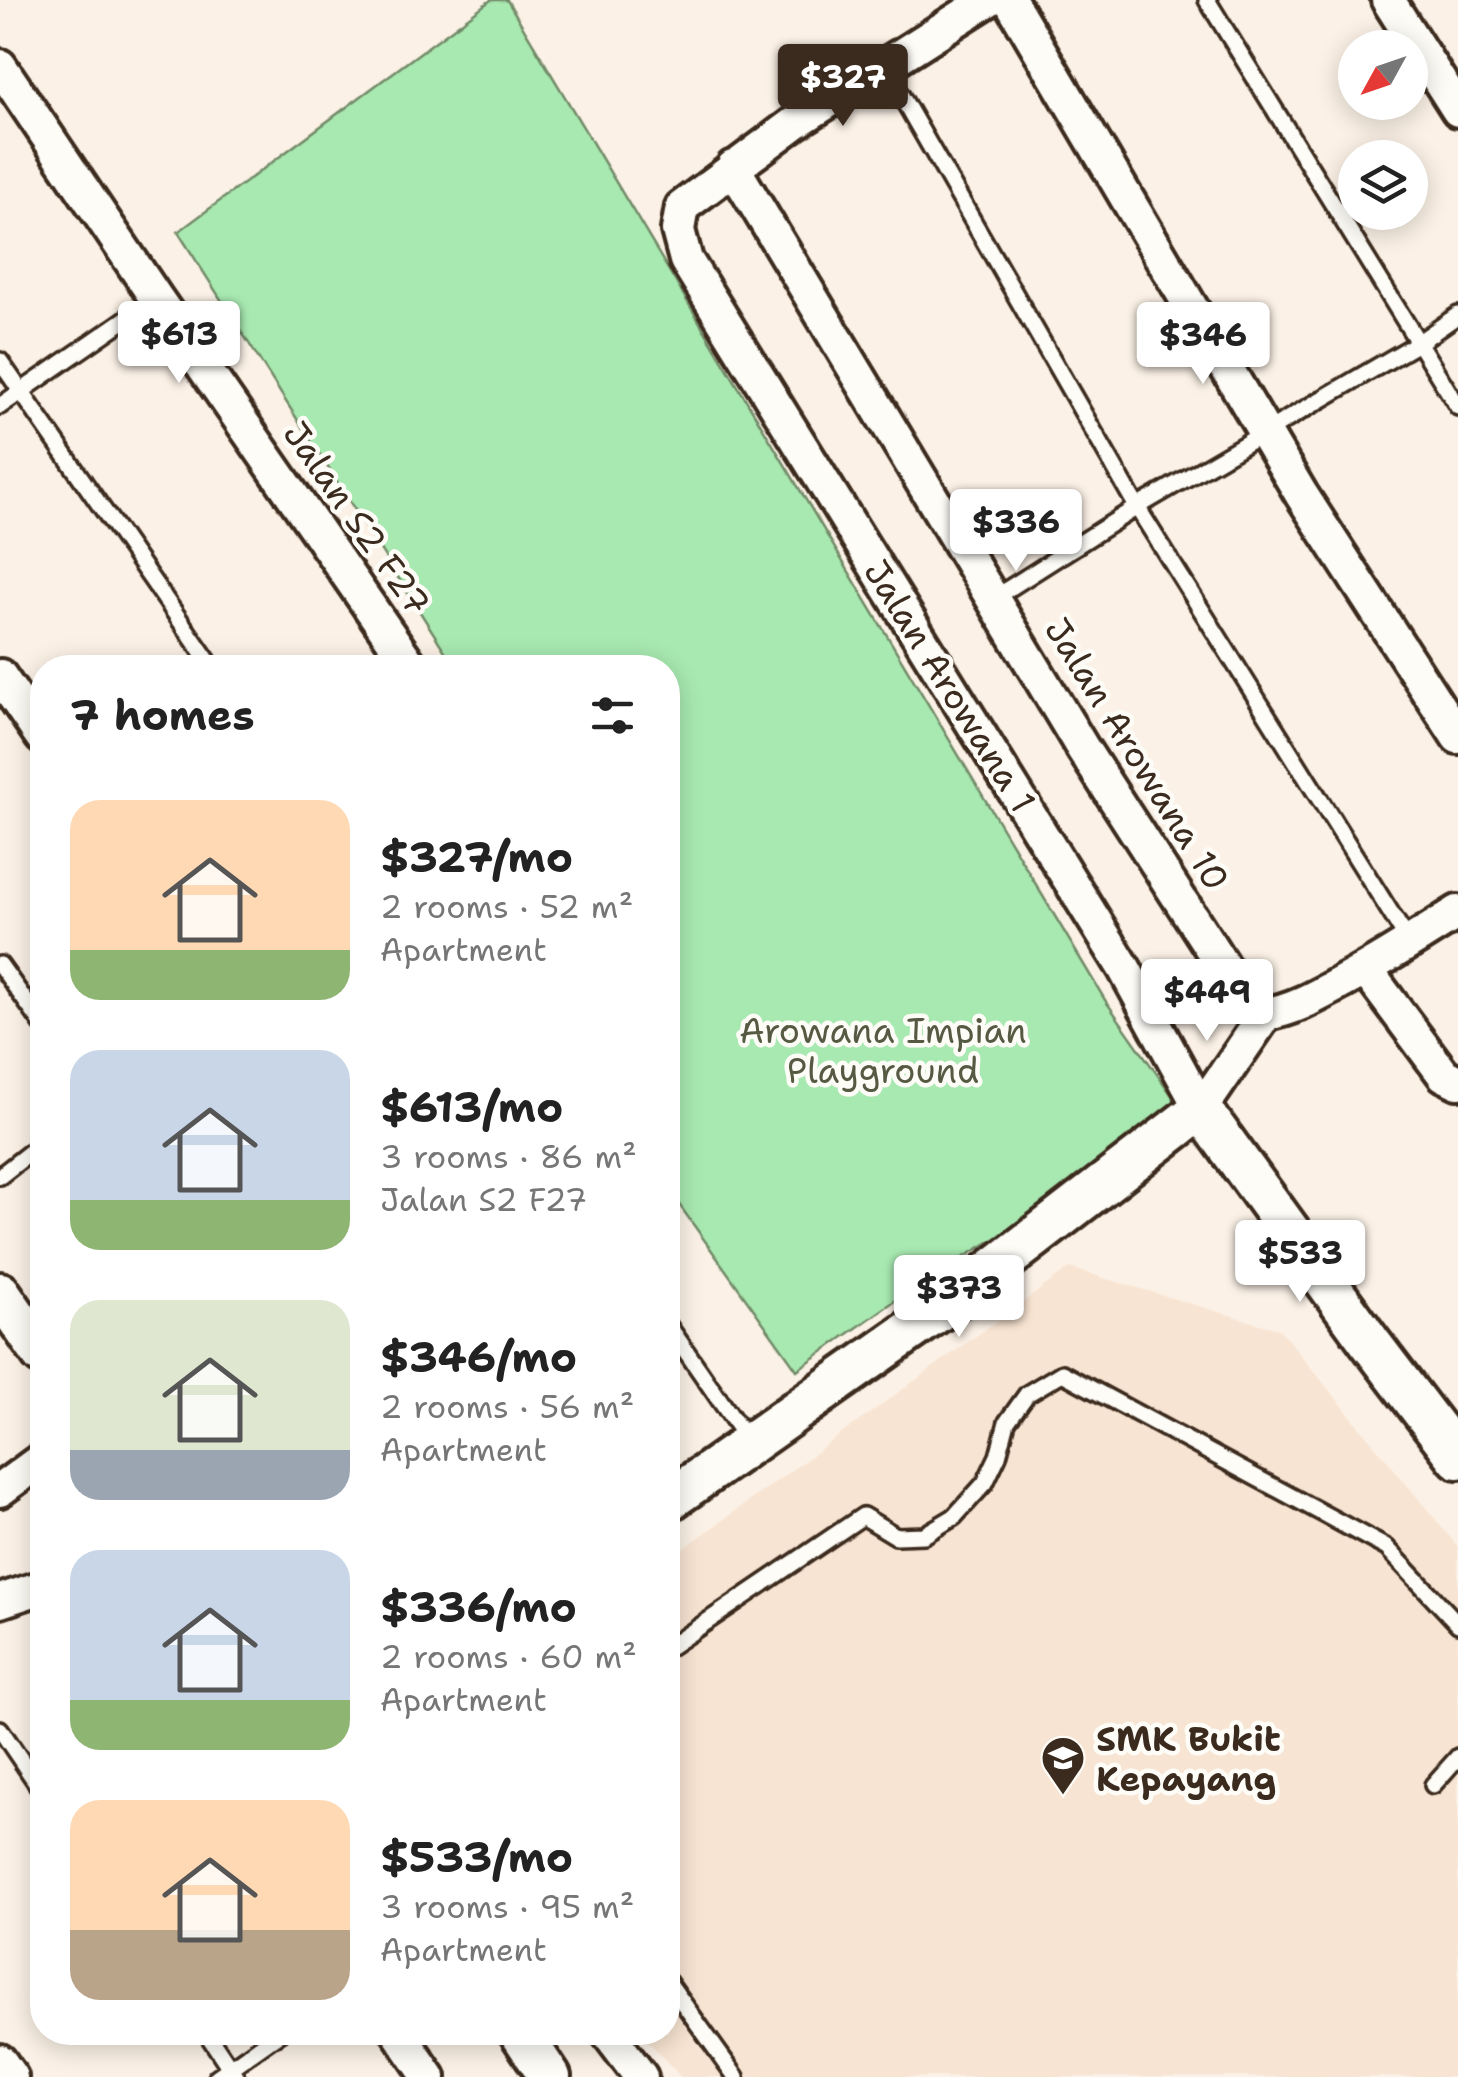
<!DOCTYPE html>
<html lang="en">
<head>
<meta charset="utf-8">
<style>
	:root { --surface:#fff; --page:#f2f2f2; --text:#222; --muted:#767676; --accent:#3b2a1e }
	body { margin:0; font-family:"Shantell Sans",sans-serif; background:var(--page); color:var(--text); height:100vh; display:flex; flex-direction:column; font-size:38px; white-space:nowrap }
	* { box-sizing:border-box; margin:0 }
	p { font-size:32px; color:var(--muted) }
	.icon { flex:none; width:55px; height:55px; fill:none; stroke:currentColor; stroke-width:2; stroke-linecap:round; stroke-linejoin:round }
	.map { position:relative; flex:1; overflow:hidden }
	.panel { position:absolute; left:30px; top:655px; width:650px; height:1390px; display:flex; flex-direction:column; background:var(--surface); border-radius:40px; box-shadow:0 5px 25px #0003 }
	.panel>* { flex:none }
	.needle { width:65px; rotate:230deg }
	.fabs { position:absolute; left:1338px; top:30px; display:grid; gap:20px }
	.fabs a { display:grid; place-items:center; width:90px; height:90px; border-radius:50%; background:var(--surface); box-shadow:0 5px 25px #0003; font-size:50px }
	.price { position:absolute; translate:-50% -85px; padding:0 22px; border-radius:10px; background:#fff; color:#222; font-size:32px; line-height:65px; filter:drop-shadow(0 2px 5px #0008) }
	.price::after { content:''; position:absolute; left:50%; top:60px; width:30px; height:22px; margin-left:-15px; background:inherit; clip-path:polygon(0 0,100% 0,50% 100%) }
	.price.on { background:var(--accent); color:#fff }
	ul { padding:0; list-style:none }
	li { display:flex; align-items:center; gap:30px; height:250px; padding:0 40px }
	li span { display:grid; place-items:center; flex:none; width:280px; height:200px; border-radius:30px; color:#555 }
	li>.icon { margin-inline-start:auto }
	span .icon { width:120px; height:120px; fill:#fffc; stroke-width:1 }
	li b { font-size:42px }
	h2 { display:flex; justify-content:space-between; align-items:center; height:120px; padding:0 40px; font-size:42px }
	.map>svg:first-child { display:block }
	.built { fill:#f8e4d2 }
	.green { fill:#a8e9b1; stroke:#728a68; stroke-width:2.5 }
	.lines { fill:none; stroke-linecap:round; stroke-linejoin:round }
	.service-casing { stroke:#3b2a1e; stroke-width:22 }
	.minor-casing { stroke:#3b2a1e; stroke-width:40 }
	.tertiary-casing { stroke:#3b2a1e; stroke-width:48 }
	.service { stroke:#fdfcf7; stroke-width:15 }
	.minor { stroke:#fdfcf7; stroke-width:32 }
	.tertiary { stroke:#fdfcf7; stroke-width:40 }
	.labels { text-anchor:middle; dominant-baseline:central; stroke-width:9; stroke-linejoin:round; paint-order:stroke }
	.street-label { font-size:35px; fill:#3b2a1e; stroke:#fdfcf7 }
	.park-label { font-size:35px; fill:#565a43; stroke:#fdfcf7 }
	.poi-label { font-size:35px; font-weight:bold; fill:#3b2a1e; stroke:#fdfcf7; text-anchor:start }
</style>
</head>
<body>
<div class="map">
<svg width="1458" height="2077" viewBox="0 0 1458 2077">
	<rect width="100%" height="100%" fill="#fbf1e6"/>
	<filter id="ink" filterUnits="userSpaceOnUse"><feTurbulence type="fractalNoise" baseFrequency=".01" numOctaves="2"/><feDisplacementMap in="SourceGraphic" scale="20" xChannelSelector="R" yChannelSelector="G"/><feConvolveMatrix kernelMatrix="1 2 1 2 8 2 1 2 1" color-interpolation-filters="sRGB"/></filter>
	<g filter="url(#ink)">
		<path class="built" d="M1070 1268 1280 1330 1458 1547V2077H681L640 2033 668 2032V1560Z"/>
		<path class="green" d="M491 0H507L1105 1000 1190 1121 913 1288 797 1370 668 1189V668L455 667 178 232Z"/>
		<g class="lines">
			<defs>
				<path id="service" d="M1207 0 1458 407
					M884 66 1137 507 1409 942
					M0 361 213 668
					M0 406 156 298
					M994 598 1137 507 1418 343 1458 315
					M0 965 42 1024
					M0 1176 42 1143
					M668 1325 748 1441
					M668 1648 863 1516 896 1536 924 1535 954 1517 985 1483 998 1456 1007 1422 1027 1394 1062 1373 1387 1548 1458 1624
					M0 1729 42 1791
					M1433 1785 1458 1757
					M668 1982 736 2077
					M206 2032 236 2077
					M217 2077 281 2032"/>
				<path id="minor" d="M988 0 796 122 682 207 678 230 686 260 1124 968 1201 1109 1266 1014
					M1010 0 1301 494 1458 737
					M1388 0 1458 110
					M0 66 156 298 412 668
					M733 167 1083 749 1244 999 1266 1014
					M0 676 42 737
					M1366 970 1444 1075 1458 1082
					M1266 1014C1292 1010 1315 997 1337 985 1379 963 1418 937 1458 912
					M0 1490 42 1459
					M0 1601 42 1587
					M398 2032 429 2077
					M607 2032 641 2077
					M0 2061 11 2077"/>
				<path id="tertiary" d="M0 1293 42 1354
					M668 1501 947 1305 1201 1109 1369 1341 1458 1458
					M520 2032 550 2077"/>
			</defs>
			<use href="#service" class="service-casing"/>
			<use href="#minor" class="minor-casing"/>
			<use href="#tertiary" class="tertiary-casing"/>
			<use href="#service" class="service"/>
			<use href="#minor" class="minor"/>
			<use href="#tertiary" class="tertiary"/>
		</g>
	</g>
	<defs>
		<symbol id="school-pin" viewBox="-11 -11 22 30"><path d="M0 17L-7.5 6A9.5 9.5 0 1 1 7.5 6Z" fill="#3b2a1e" stroke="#fdfcf7"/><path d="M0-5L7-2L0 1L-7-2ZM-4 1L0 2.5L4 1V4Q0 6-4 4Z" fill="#fff"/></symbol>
	</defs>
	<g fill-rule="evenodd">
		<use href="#school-pin" x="1038" y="1733" width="50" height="68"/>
	</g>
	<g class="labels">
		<g class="street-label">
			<text transform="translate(357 518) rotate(55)">Jalan S2 F27</text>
			<text transform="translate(950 686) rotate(58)">Jalan Arowana 1</text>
			<text transform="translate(1137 754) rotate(58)">Jalan Arowana 10</text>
		</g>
		<g class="park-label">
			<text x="883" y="1030">Arowana Impian<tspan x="883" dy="40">Playground</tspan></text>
		</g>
		<g class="poi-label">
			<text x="1096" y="1738">SMK Bukit<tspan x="1096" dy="40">Kepayang</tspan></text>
		</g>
	</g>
</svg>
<div class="fabs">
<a><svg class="needle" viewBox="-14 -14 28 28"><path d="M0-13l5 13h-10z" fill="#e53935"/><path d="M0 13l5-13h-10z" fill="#767676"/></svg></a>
<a><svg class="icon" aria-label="layers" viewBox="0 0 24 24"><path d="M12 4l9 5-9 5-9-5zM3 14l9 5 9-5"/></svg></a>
</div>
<b class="price on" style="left:843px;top:129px">$327</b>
<b class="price" style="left:179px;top:386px">$613</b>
<b class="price" style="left:1203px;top:387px">$346</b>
<b class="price" style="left:1016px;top:574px">$336</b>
<b class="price" style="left:1207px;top:1044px">$449</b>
<b class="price" style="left:1300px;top:1305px">$533</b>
<b class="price" style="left:959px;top:1340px">$373</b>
<section class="panel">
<h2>7 homes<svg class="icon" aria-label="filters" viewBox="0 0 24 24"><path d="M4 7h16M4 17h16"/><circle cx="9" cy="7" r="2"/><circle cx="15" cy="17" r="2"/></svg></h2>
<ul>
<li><span style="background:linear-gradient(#ffd9b3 75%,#8fb573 0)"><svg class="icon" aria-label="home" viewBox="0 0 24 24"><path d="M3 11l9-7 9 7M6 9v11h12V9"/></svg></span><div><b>$327/mo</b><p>2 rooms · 52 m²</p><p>Apartment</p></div></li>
<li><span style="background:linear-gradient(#c9d6e8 75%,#8fb573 0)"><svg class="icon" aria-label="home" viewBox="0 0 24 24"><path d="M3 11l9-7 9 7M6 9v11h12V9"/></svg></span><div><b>$613/mo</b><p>3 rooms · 86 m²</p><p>Jalan S2 F27</p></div></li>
<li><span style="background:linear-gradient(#dfe7d0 75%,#9aa5b1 0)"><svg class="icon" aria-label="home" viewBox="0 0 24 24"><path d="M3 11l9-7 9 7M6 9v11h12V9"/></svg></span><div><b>$346/mo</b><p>2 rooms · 56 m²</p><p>Apartment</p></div></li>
<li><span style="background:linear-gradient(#c9d6e8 75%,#8fb573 0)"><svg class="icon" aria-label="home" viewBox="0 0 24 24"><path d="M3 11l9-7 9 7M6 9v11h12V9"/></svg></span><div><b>$336/mo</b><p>2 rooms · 60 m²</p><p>Apartment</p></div></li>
<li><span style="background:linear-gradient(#ffd9b3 65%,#b9a48a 0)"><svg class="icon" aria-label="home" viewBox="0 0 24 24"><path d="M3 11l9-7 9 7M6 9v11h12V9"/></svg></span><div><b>$533/mo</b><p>3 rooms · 95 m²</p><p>Apartment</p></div></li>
</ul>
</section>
</div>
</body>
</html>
